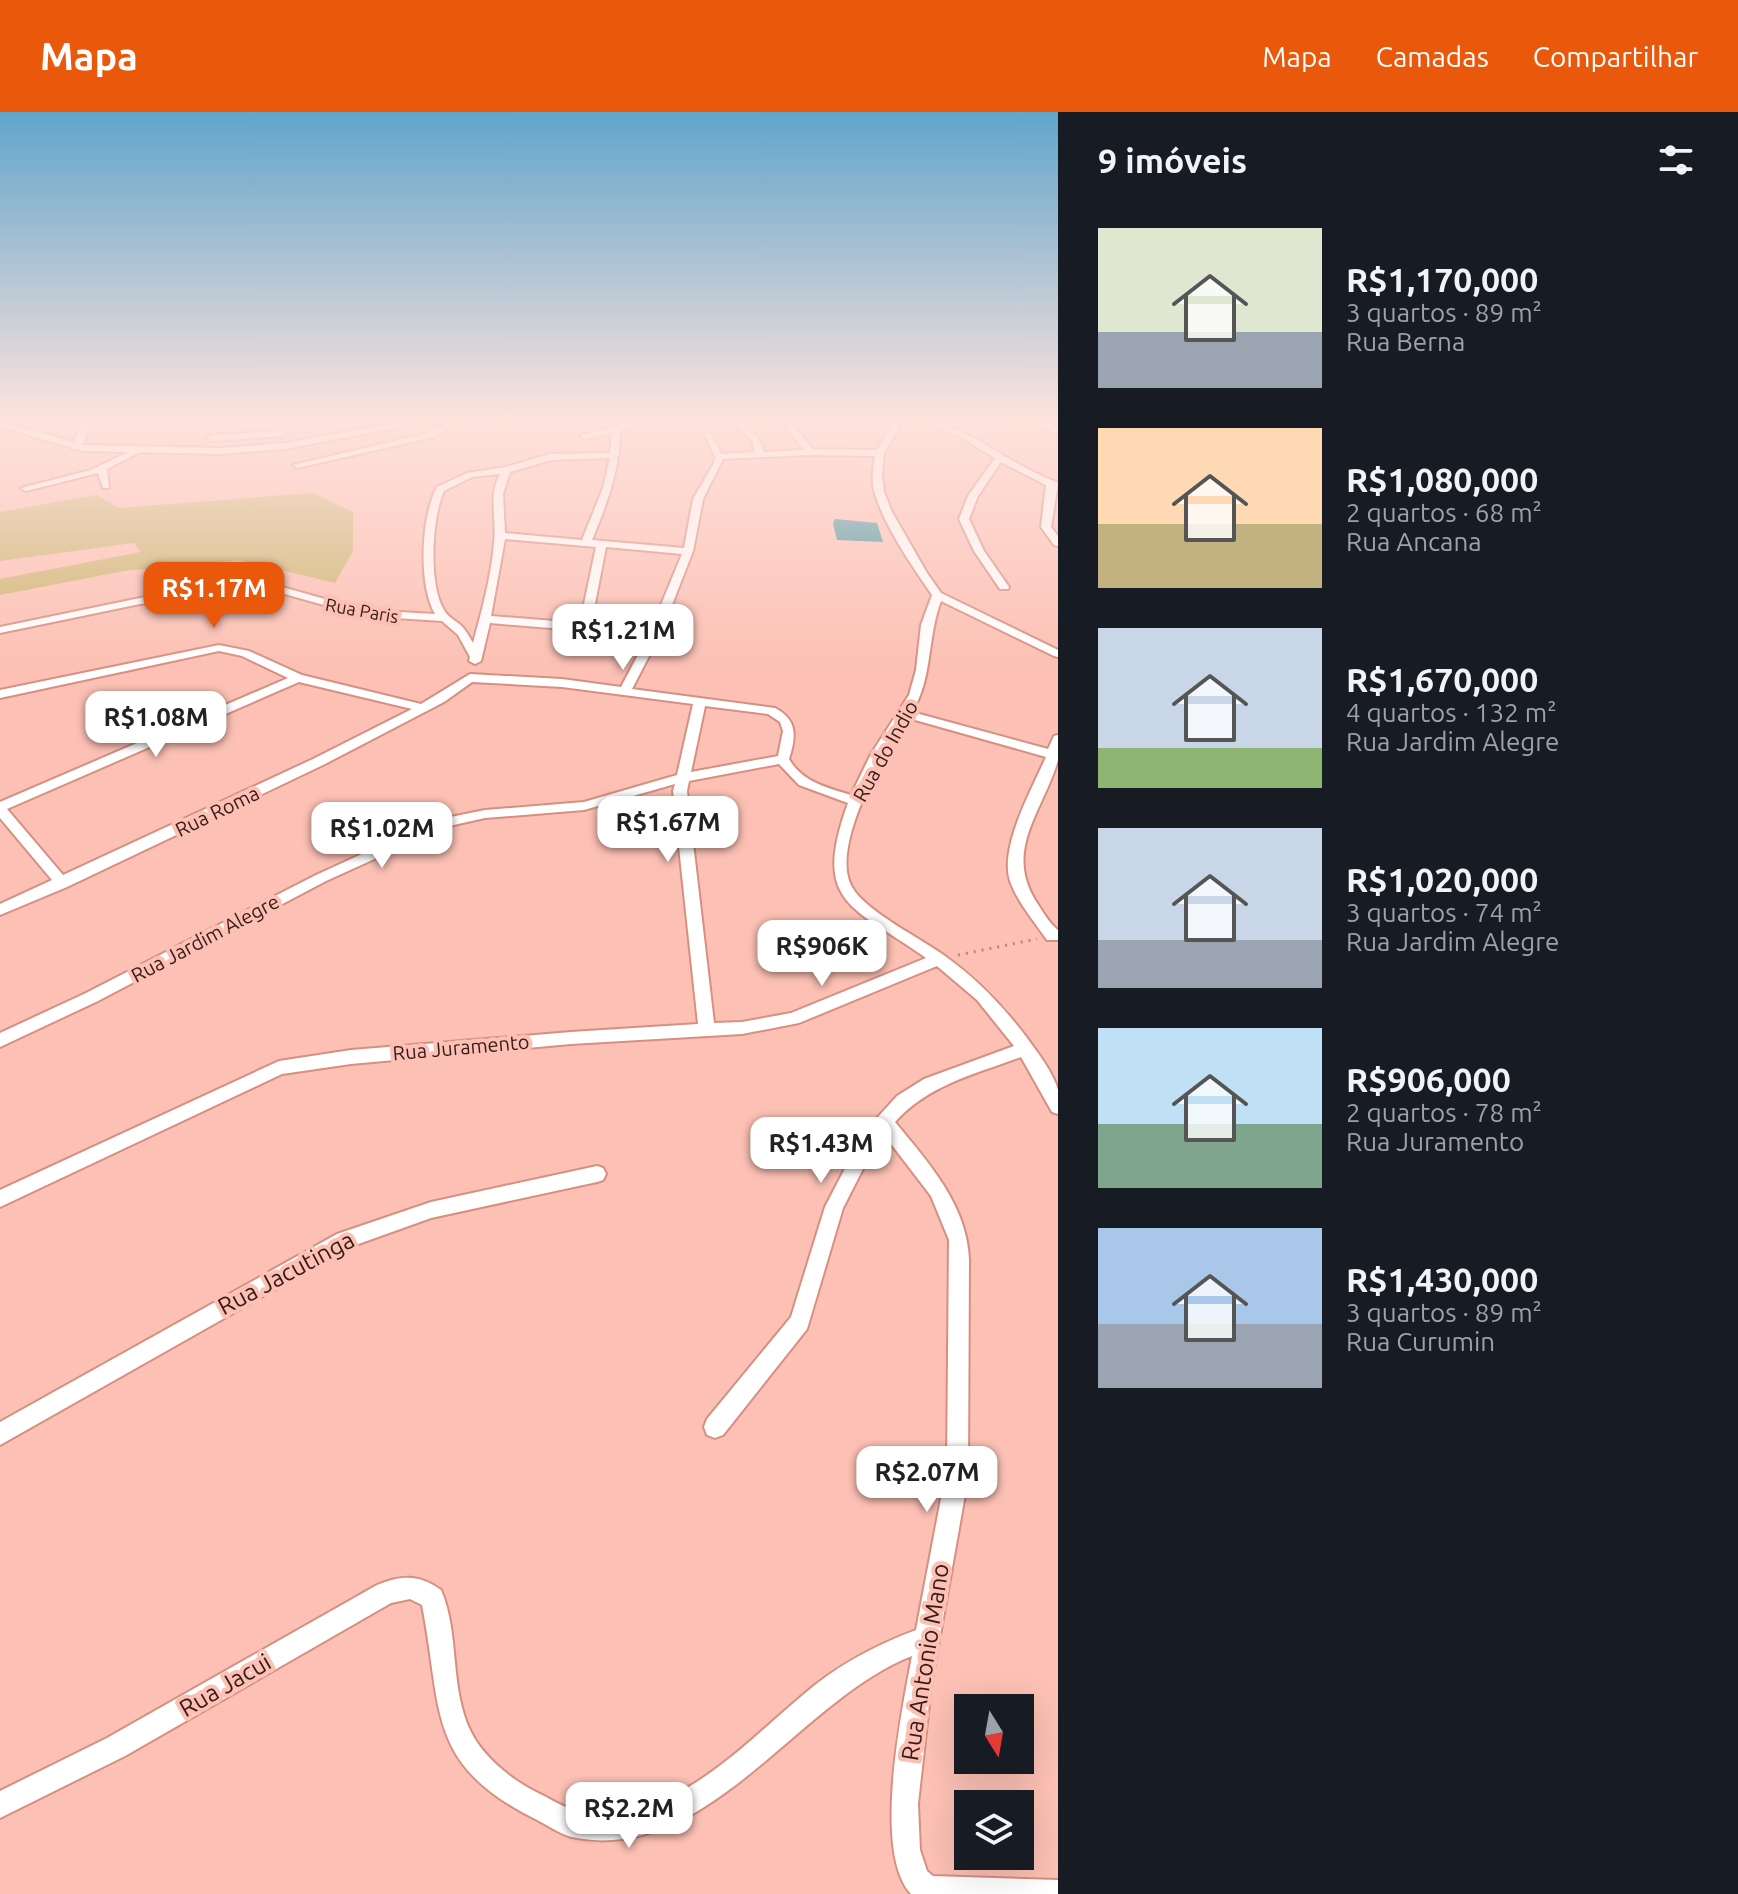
<!DOCTYPE html>
<html lang="pt">
<head>
<meta charset="utf-8">
<style>
	:root { --surface:#171b24; --page:#242831; --text:#f1f3f6; --muted:#9ea1a6; --accent:#ea580c }
	body { margin:0; font-family:Ubuntu,sans-serif; background:var(--page); color:var(--text); height:100vh; display:flex; flex-direction:column; font-size:30px; white-space:nowrap }
	* { box-sizing:border-box; margin:0 }
	p { font-size:26px; color:var(--muted) }
	.icon { flex:none; width:44px; height:44px; fill:none; stroke:currentColor; stroke-width:2; stroke-linecap:round; stroke-linejoin:round }
	.map { position:relative; flex:1; overflow:hidden }
	.sheet { display:flex; flex-direction:column; background:var(--surface); width:680px }
	.sheet>* { flex:none }
	.needle { width:52px; rotate:169deg }
	.controls { position:absolute; left:954px; top:1582px; display:grid; gap:16px }
	.controls a { display:grid; place-items:center; width:80px; height:80px; border-radius:0px; background:var(--surface); box-shadow:0 8px 32px #0002; font-size:40px }
	.price { position:absolute; translate:-50% -68px; padding:0 18px; border-radius:16px; background:#fff; color:#222; font-size:26px; line-height:52px; filter:drop-shadow(0 2px 4px #0008) }
	.price::after { content:''; position:absolute; left:50%; top:48px; width:24px; height:18px; margin-left:-12px; background:inherit; clip-path:polygon(0 0,100% 0,50% 100%) }
	.price.selected { background:var(--accent); color:#fff }
	ul { padding:0; list-style:none }
	li { display:flex; align-items:center; gap:24px; height:200px; padding:0 40px }
	li span { display:grid; place-items:center; flex:none; width:224px; height:160px; border-radius:0px; color:#555 }
	li>.icon { margin-inline-start:auto }
	span .icon { width:96px; height:96px; fill:#fffc; stroke-width:1 }
	li b { font-size:34px }
	h2 { display:flex; justify-content:space-between; align-items:center; height:96px; padding:0 40px; font-size:34px }
	header { display:flex; align-items:center; gap:48px; box-sizing:border-box; height:112px; padding:0 40px; background:var(--accent); color:#fff }
	header strong { font-size:38px }
	nav { display:flex; gap:44px; margin-inline-start:auto; font-size:28px }
	main { display:flex; flex:1; min-height:0 }
	.map>svg:first-child { display:block }
	.green { fill:#cbb46f }
	.water { fill:#388f9f }
	.lines { fill:none; stroke-linecap:round; stroke-linejoin:round }
	.minor-casing { stroke:#d68f81; stroke-width:4 }
	.tertiary-casing { stroke:#d68f81; stroke-width:4 }
	.path { stroke:#b8877e; stroke-width:3; stroke-dasharray:2 6; stroke-linecap:butt }
	.minor { fill:#fff; fill-rule:evenodd }
	.tertiary { fill:#fff; fill-rule:evenodd }
	.labels { text-anchor:middle; dominant-baseline:central; stroke-width:8; stroke-linejoin:round; paint-order:stroke }
	.far-street-label { font-size:18px; fill:#361b16; stroke:#fcc0b4 }
	.street-label { font-size:20px; fill:#361b16; stroke:#fcc0b4 }
	.near-street-label { font-size:24px; fill:#361b16; stroke:#fcc0b4 }
</style>
</head>
<body>
<header>
<strong>Mapa</strong>
<nav><a>Mapa</a><a>Camadas</a><a>Compartilhar</a></nav>
</header>
<main>
<div class="map">
<svg width="1058" height="1782" viewBox="0 0 1058 1782">
	<rect width="100%" height="100%" fill="#fcc0b4"/>
	<path class="green" d="M313 381 353 400V439L335 471 239 448 124 459 0 483V467L141 440 134 431 0 449V400L97 383 119 396Z"/>
	<path class="water" d="M835 407 877 411 883 430 837 428 833 412Z"/>
	<g class="lines">
		<defs>
			<path id="minor" d="M83 308H91L84 330 77 337H71Z
				M450 308H461L434 325 297 356 293 353 428 321Z
				M633 308H646L620 319C620 357 607 392 592 428L684 436 693 387 714 351 715 345 704 321H710L722 342 755 340 752 328 728 308C746 308 759 323 764 340L804 338 780 308H789L813 337 877 338 895 308H903L884 341 882 363 884 380 892 400 927 461 941 481 1058 538V545L1054 544 941 489C927 525 933 566 912 600L1048 637 1054 624 1058 623C1058 631 1058 641 1058 648 1043 700 1001 740 1039 794 1044 802 1051 813 1058 818V828H1047C1034 809 1018 791 1010 769 999 735 1032 677 1046 645L908 606C885 639 829 735 852 775 865 799 922 827 945 844 977 867 1003 894 1027 926 1037 940 1053 960 1058 978 1058 985 1058 995 1058 1002L1052 1000 1021 945C976 962 928 973 895 1010 928 1050 967 1093 969 1147L968 1366 931 1574 918 1692 920 1738 927 1759 933 1764 1058 1768V1782H911C872 1740 902 1598 912 1544 798 1588 707 1754 572 1725 560 1722 549 1714 539 1709 425 1653 443 1600 422 1493L410 1487 391 1491 125 1644 0 1706V1679L107 1626 377 1473C401 1463 419 1462 441 1478 460 1522 449 1576 471 1620 483 1645 513 1669 538 1681 549 1686 559 1693 571 1697 578 1699 587 1699 595 1700 683 1707 752 1623 815 1573 847 1548 879 1532 916 1518L947 1355 949 1128 931 1084 885 1024 865 1053 843 1096 807 1217 723 1323 715 1326 707 1323 704 1315 707 1307 791 1205 825 1095 853 1041 878 1005 897 984 924 967 1014 934 977 888 937 854 799 911 742 922 571 932 351 952 282 962 0 1095V1078L279 949 351 938 571 920 698 912 673 679 675 672 584 698 485 706 445 715 326 769 98 889 0 935V921L86 881 316 763 436 708 485 698 584 690 677 663 693 592 562 575 472 570 444 590 323 653 67 775 0 803V792L52 768 0 706V690L288 566 242 544 219 539 0 586V578L219 533 249 539 302 563 421 592 470 562 562 567 621 575 648 524 490 511 481 549 475 552 469 549 470 545 458 523 442 509 363 504 281 481 245 478 140 492 0 521V515L140 486 245 472 282 475 364 498 435 502C418 472 421 405 437 375L467 361 506 355 550 342 610 341 612 322 584 327 580 324ZM810 343 875 344C873 357 871 369 875 382 885 415 912 454 932 483L921 513 916 558 909 583 871 642 851 683C828 676 802 670 789 647 796 625 798 608 775 596L632 577 661 521 693 439 703 387 723 347ZM610 346 603 376 582 428 505 421 503 382 510 360 551 348ZM500 362C488 383 497 407 494 431 491 465 482 498 473 531 469 524 465 516 458 511 453 507 447 504 444 498 428 472 432 405 444 379L472 365ZM505 427 596 435 580 511 491 504ZM606 435 682 442 651 517 591 512ZM299 570 412 597 313 647 63 763 7 697ZM705 594 768 602 780 610 783 619 778 644 691 660ZM779 652 799 673 848 691C811 793 853 794 926 846L791 901 742 910 714 911 687 679 689 669Z
				M915 308C956 308 989 337 1024 355 1035 361 1047 366 1058 371L1051 415 1058 424V434L1054 433 1041 415 1046 373 1001 350 978 384 969 407 984 439 1009 475 1008 477H1000L974 439 959 407 968 384 995 346 960 325Z
				M1022 308H1035L1058 316V322Z
				M137 336 144 338 107 357 109 376H103L98 361 26 379 21 376 91 358Z
				M597 1054 603 1056 606 1062 603 1068 597 1070 431 1106 350 1135 0 1333V1310L337 1122 431 1090Z"/>
			<path id="tertiary" d="M413 308H438L285 337 222 342 83 339 0 315V309L84 333 222 336 285 331Z
				M280 319 284 320V324L212 329 207 326 212 323Z"/>
		</defs>
		<use href="#minor" class="minor-casing"/>
		<use href="#tertiary" class="tertiary-casing"/>
		<path class="path" d="M958 843 1037 827"/>
		<use href="#minor" class="minor"/>
		<use href="#tertiary" class="tertiary"/>
	</g>
	<linearGradient id="sky" x2="0" y2="1"><stop stop-color="#61a5cb"/><stop offset="0.55" stop-color="#fee3dd"/><stop offset="1" stop-color="#fee3dd" stop-opacity="0"/></linearGradient>
	<rect width="1058" height="558" fill="url(#sky)"/>
	<g class="labels">
		<g class="far-street-label">
			<text transform="translate(362 498) rotate(10)">Rua Paris</text>
		</g>
		<g class="street-label">
			<text transform="translate(885 639) rotate(-61)">Rua do Indio</text>
			<text transform="translate(217 699) rotate(-26)">Rua Roma</text>
			<text transform="translate(205 826) rotate(-28)">Rua Jardim Alegre</text>
			<text transform="translate(461 935) rotate(-5)">Rua Juramento</text>
		</g>
		<g class="near-street-label">
			<text transform="translate(286 1161) rotate(-28)">Rua Jacutinga</text>
			<text transform="translate(925 1550) rotate(-81)">Rua Antonio Mano</text>
			<text transform="translate(225 1573) rotate(-30)">Rua Jacui</text>
		</g>
	</g>
</svg>
<div class="controls">
<a><svg class="needle" viewBox="-14 -14 28 28"><path d="M0-13l5 13h-10z" fill="#e53935"/><path d="M0 13l5-13h-10z" fill="#9ea1a6"/></svg></a>
<a><svg class="icon" aria-label="layers" viewBox="0 0 24 24"><path d="M12 4l9 5-9 5-9-5zM3 14l9 5 9-5"/></svg></a>
</div>
<b class="price selected" style="left:214px;top:518px">R$1.17M</b>
<b class="price" style="left:623px;top:560px">R$1.21M</b>
<b class="price" style="left:156px;top:647px">R$1.08M</b>
<b class="price" style="left:668px;top:752px">R$1.67M</b>
<b class="price" style="left:382px;top:758px">R$1.02M</b>
<b class="price" style="left:822px;top:876px">R$906K</b>
<b class="price" style="left:821px;top:1073px">R$1.43M</b>
<b class="price" style="left:927px;top:1402px">R$2.07M</b>
<b class="price" style="left:629px;top:1738px">R$2.2M</b>
</div>
<section class="sheet">
<h2>9 imóveis<svg class="icon" aria-label="filters" viewBox="0 0 24 24"><path d="M4 7h16M4 17h16"/><circle cx="9" cy="7" r="2"/><circle cx="15" cy="17" r="2"/></svg></h2>
<ul>
<li><span style="background:linear-gradient(#dfe7d0 65%,#9aa5b1 0)"><svg class="icon" aria-label="home" viewBox="0 0 24 24"><path d="M3 11l9-7 9 7M6 9v11h12V9"/></svg></span><div><b>R$1,170,000</b><p>3 quartos · 89 m²</p><p>Rua Berna</p></div></li>
<li><span style="background:linear-gradient(#ffd9b3 60%,#c2b280 0)"><svg class="icon" aria-label="home" viewBox="0 0 24 24"><path d="M3 11l9-7 9 7M6 9v11h12V9"/></svg></span><div><b>R$1,080,000</b><p>2 quartos · 68 m²</p><p>Rua Ancana</p></div></li>
<li><span style="background:linear-gradient(#c9d6e8 75%,#8fb573 0)"><svg class="icon" aria-label="home" viewBox="0 0 24 24"><path d="M3 11l9-7 9 7M6 9v11h12V9"/></svg></span><div><b>R$1,670,000</b><p>4 quartos · 132 m²</p><p>Rua Jardim Alegre</p></div></li>
<li><span style="background:linear-gradient(#c9d6e8 70%,#9aa5b1 0)"><svg class="icon" aria-label="home" viewBox="0 0 24 24"><path d="M3 11l9-7 9 7M6 9v11h12V9"/></svg></span><div><b>R$1,020,000</b><p>3 quartos · 74 m²</p><p>Rua Jardim Alegre</p></div></li>
<li><span style="background:linear-gradient(#bfe0f5 60%,#7fa58c 0)"><svg class="icon" aria-label="home" viewBox="0 0 24 24"><path d="M3 11l9-7 9 7M6 9v11h12V9"/></svg></span><div><b>R$906,000</b><p>2 quartos · 78 m²</p><p>Rua Juramento</p></div></li>
<li><span style="background:linear-gradient(#a9c7e8 60%,#9aa5b1 0)"><svg class="icon" aria-label="home" viewBox="0 0 24 24"><path d="M3 11l9-7 9 7M6 9v11h12V9"/></svg></span><div><b>R$1,430,000</b><p>3 quartos · 89 m²</p><p>Rua Curumin</p></div></li>
</ul>
</section>
</main>
</body>
</html>
